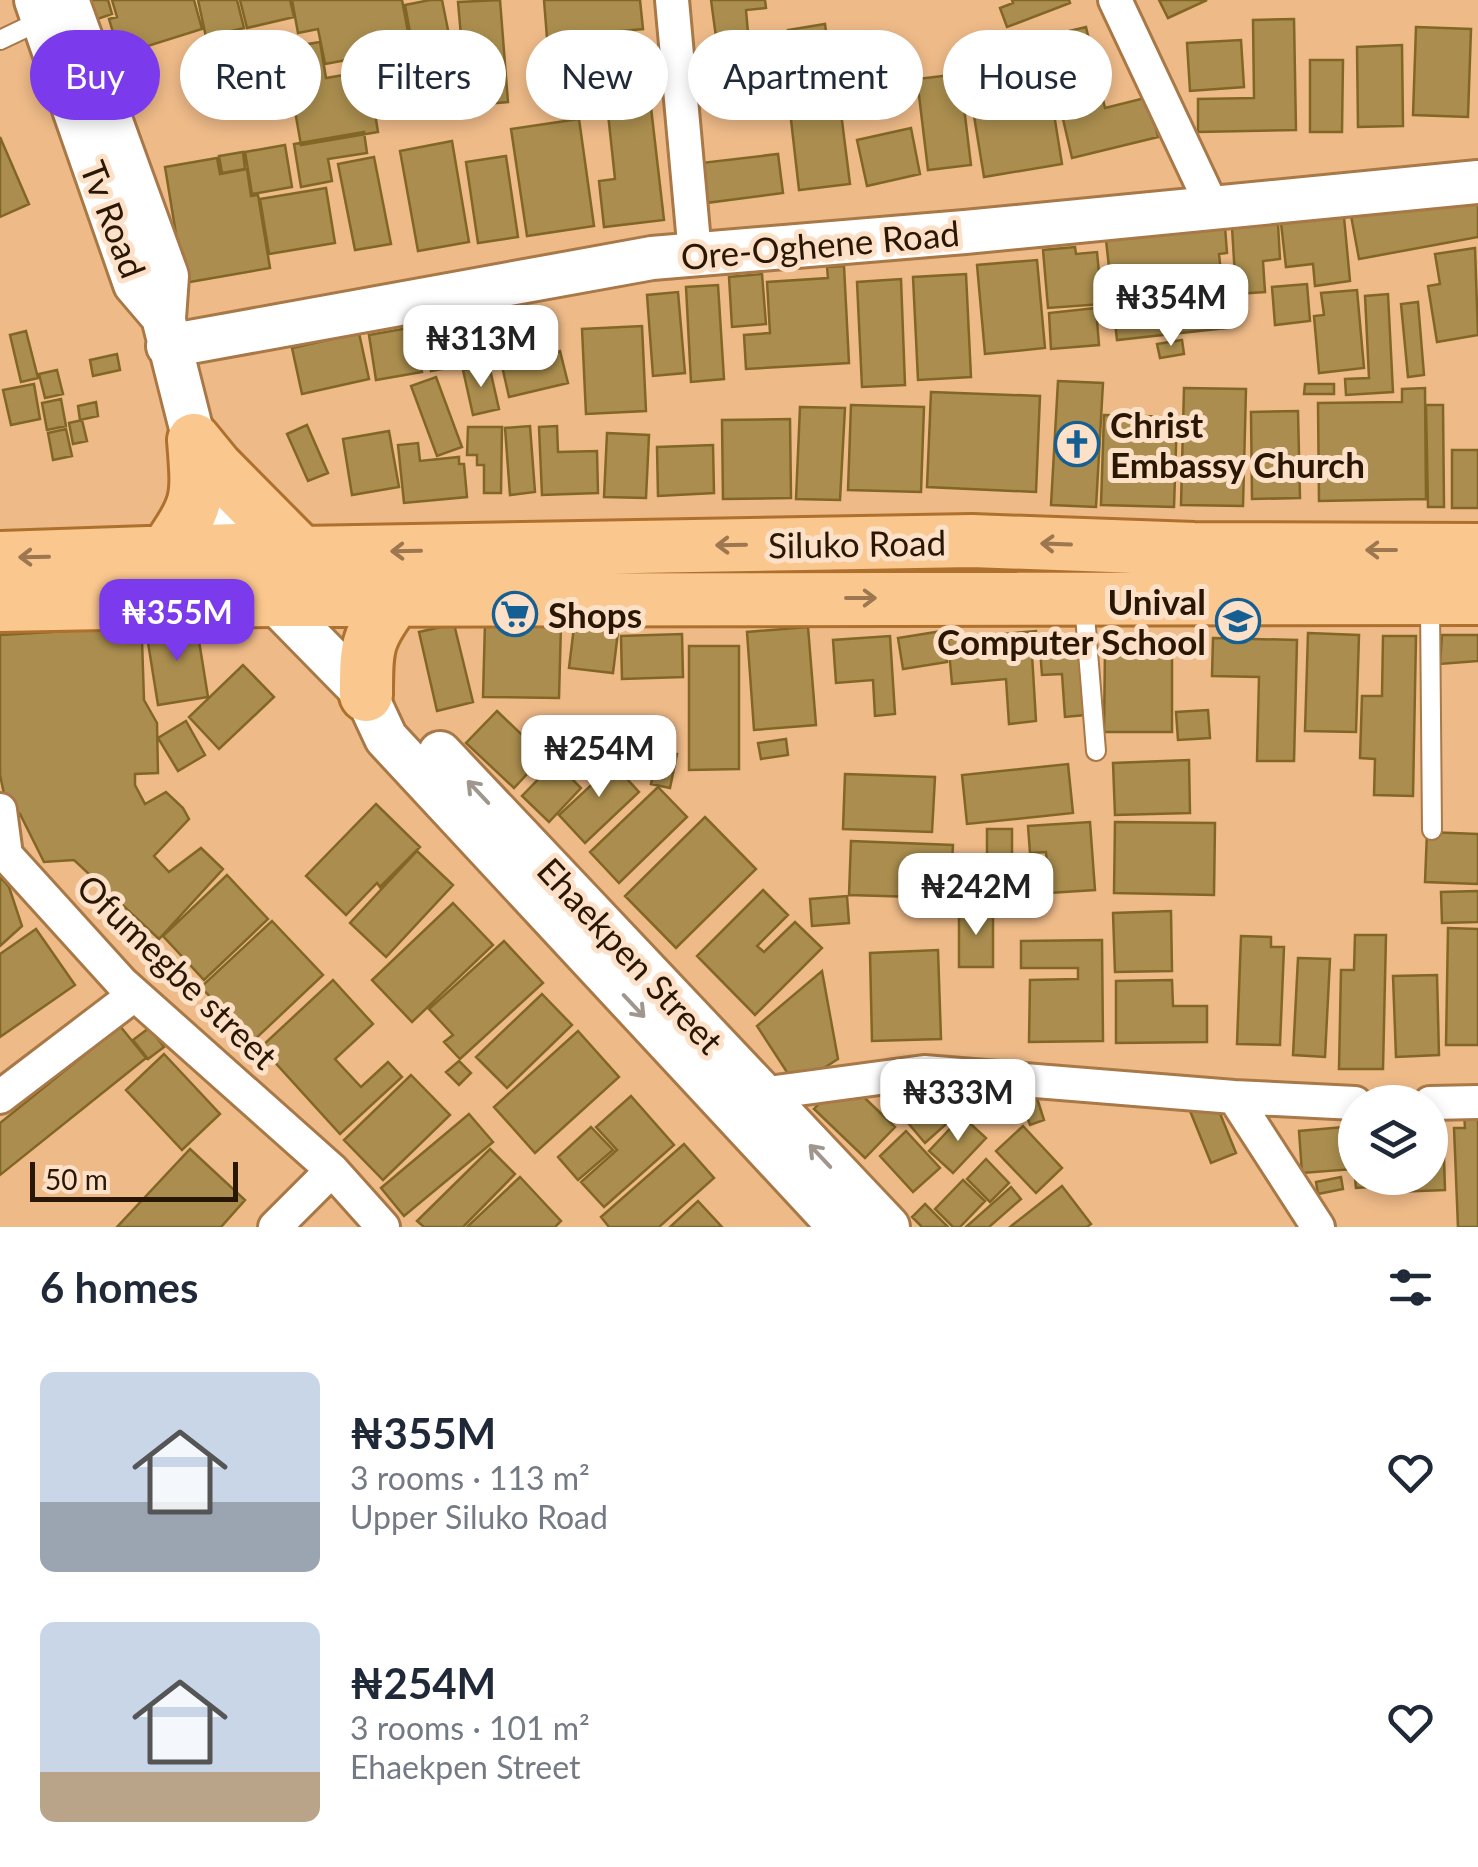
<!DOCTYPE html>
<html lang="en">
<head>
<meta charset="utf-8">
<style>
	:root { --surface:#fff; --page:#f6f6f7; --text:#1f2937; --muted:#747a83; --accent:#7c3aed }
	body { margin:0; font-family:Lato,sans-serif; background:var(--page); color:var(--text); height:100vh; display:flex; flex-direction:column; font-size:38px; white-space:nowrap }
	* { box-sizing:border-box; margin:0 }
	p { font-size:32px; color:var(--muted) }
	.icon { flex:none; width:55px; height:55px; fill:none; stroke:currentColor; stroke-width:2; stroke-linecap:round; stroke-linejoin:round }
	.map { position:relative; height:1227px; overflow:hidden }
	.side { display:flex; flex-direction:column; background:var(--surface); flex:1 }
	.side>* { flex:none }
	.top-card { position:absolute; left:30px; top:30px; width:1420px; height:90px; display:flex; gap:20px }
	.tools { position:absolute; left:1338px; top:1085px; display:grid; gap:20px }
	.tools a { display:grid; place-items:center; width:110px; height:110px; border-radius:50%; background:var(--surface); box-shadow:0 5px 15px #0003; font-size:50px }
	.scale { position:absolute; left:30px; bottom:25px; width:208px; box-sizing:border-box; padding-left:10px; border:5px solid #291603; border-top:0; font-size:28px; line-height:35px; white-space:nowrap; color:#291603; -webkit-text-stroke:8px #fce1c8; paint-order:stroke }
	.price { position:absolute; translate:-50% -85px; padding:0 22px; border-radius:20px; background:#fff; color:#222; font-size:32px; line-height:65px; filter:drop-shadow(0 2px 5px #0008) }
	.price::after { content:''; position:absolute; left:50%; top:60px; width:30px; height:22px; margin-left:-15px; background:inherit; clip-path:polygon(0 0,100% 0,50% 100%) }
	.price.current { background:var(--accent); color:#fff }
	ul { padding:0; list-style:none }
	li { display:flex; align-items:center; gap:30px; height:250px; padding:0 40px }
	li span { display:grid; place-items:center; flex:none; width:280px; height:200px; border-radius:15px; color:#555 }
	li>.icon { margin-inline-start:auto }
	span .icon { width:120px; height:120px; fill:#fffc; stroke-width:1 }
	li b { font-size:42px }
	h2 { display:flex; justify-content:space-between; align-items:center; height:120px; padding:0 40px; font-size:42px }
	.pill { padding:0 35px; border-radius:45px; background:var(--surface); box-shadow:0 5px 15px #0003; font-size:35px; line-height:90px }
	.pill.current { background:var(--accent); color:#fff }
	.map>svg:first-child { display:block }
	.building { fill:#ab8e4f; stroke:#826626; stroke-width:2.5 }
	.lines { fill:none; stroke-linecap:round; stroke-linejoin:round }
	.service-casing { stroke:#a87847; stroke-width:22 }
	.minor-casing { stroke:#a87847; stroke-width:38 }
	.tertiary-casing { stroke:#a87847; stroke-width:48 }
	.primary-casing { stroke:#ae702d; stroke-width:58 }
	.service { stroke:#fff; stroke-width:18 }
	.minor { stroke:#fff; stroke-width:32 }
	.tertiary { stroke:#fff; stroke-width:42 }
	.primary { stroke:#fac78e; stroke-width:52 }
	.oneway { stroke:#9c774f }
	.oneway2 { stroke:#9f968e }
	.labels { text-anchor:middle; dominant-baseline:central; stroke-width:10; stroke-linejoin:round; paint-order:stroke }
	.street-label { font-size:35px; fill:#291603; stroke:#fce1c8 }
	.poi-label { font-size:35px; font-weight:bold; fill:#291603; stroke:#fce1c8; text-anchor:start }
</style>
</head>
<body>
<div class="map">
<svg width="1478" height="1227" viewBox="0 0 1478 1227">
	<rect width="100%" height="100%" fill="#eeba88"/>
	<path class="building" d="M75 0H108L112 14 83 24Z
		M112 0H194L202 29 132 51 127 35 115 39 109 19 117 17Z
		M198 0H237L244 28 206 37Z
		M240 0H290L294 17 247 28Z
		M292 0H402L411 48 325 64 318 29 298 33Z
		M430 0H442L449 35 412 43 405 5Z
		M500 0 508 102 437 108 433 62 463 59 458 2Z
		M544 0H640L643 29 547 38Z
		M711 0H765L766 8 746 10 748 33 716 37Z
		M1012 0H1069L1070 3 1007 27 1000 8 1013 3Z
		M1159 0H1207L1168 18Z
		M1294 19 1296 130 1198 132V99L1254 98 1253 20Z
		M825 24 833 83 797 88 788 30Z
		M1086 27 1105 108 1149 97 1158 137 1072 158 1044 37Z
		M1416 27 1471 29 1468 117 1413 115Z
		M1241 40 1244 87 1190 91 1187 43Z
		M641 41 642 90H595L594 42Z
		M320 42 326 78 368 71 378 132 301 145 284 48Z
		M1402 45 1403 126 1358 127 1357 47Z
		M1310 60H1343L1342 132H1310Z
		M1003 61 1004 71 1046 64 1062 164 984 177 966 67Z
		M960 74 971 165 928 170 917 79Z
		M650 99 664 220 604 227 599 181 615 179 607 104Z
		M840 105 850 184 799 190 790 111Z
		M579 119 594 226 527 236 511 129Z
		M911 128 920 174 867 186 857 140Z
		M364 132 367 153 328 159 332 181 301 187 294 144Z
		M0 137 29 204 0 217Z
		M452 141 469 242 418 251 400 151Z
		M285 145 292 187 252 194 245 152Z
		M243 152 245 169 222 173 219 156Z
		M778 154 783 193 706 203 701 163Z
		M506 156 518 237 478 243 466 162Z
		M374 157 391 244 355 250 338 164Z
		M217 158 220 174 247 169 251 196 258 195 270 268 184 283 165 167Z
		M326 188 335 243 269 254 260 199Z
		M1478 203V237L1359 259 1350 210Z
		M1344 217 1350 281 1315 286 1313 264 1286 267 1281 223Z
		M1278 224 1280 259 1263 261 1265 292 1236 294 1232 227Z
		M1225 227 1227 253 1219 254 1227 328 1117 340 1106 240Z
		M1075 247 1076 254 1097 252 1102 304 1048 308 1043 250Z
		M1475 248 1478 335 1437 342 1428 286 1440 284 1435 254Z
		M1037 260 1045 348 985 354 977 265Z
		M844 266 849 363 746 369 744 335 770 333 767 282 828 278 827 267Z
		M762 274 766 324 732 327 729 277Z
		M966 274 971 377 918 380 913 277Z
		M901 279 905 385 862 387 857 282Z
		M1307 284 1310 321 1275 325 1272 287Z
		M718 285 724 379 691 382 686 287Z
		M1357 290 1364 368 1319 373 1314 316 1324 315 1321 293Z
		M678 292 685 373 653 376 647 295Z
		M1388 294 1393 392 1346 395 1345 379 1369 378 1365 296Z
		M1418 302 1424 375 1408 377 1401 304Z
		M486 305 496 359 431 371 423 328 453 323 451 312Z
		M1096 308 1099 345 1051 349 1049 313Z
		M642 326 646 411 586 414 582 329Z
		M414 327 422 372 376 380 369 335Z
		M26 331 38 378 21 382 10 335Z
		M359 333 369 379 302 394 292 348Z
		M1182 340 1184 354 1160 358 1157 344Z
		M560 351 568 383 509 397 502 366Z
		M117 354 120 370 93 376 90 360Z
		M489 365 499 409 473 415 463 370Z
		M57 370 63 394 45 398 39 374Z
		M436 377 462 447 437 456 411 386Z
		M1058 381 1103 383 1096 507 1051 505Z
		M34 384 40 419 11 425 3 390Z
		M1305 384H1334V394H1304Z
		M1184 388 1246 389 1243 506 1181 505Z
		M1425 388 1426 499 1319 501 1318 403 1402 402V389Z
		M931 392 1040 396 1036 492 927 487Z
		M61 399 66 426 47 430 42 403Z
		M96 402 98 416 80 420 78 406Z
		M851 405 924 407 921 492 848 490Z
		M1426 405H1443L1444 507H1428Z
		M800 407 845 408 840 500 796 499Z
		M1298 411 1300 498 1252 499 1251 412Z
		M1104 415 1177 417 1174 507 1101 505Z
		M790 419 791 498 723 499 722 420Z
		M82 420 87 441 73 444 69 423Z
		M307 425 328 473 308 481 287 434Z
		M530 426 535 492 510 495 505 428Z
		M557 426 558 452 597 451 598 493 542 495 539 427Z
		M468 427H502L501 493H484V465H477V455H467Z
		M66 429 72 456 53 460 48 433Z
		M389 431 399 487 352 495 343 439Z
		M607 433 649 435 646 498 604 497Z
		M418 443 420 461 459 457V464H464L467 497 404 503 398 445Z
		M713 445 714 493 658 496 657 447Z
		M1452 450H1478V508H1452Z
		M196 622 208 697 158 705 146 630Z
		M485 623 561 624 559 698 483 697Z
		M454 624 473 702 437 711 419 632Z
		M135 627 142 640 144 700 157 723 158 773 135 774V785L145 804 166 792 183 808 189 819 154 856 169 872 201 848 223 869 159 939 74 860 44 862 20 814 6 803 0 775V635Z
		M574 627 618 632 613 673 569 668Z
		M808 627 816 725 754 730 747 632Z
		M942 631 947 662 903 669 898 638Z
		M1036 631V637L1031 638 1036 721 1009 724 1006 679 952 684 948 639Z
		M1308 633 1359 635 1356 732 1305 731Z
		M682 634 683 677 622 679 621 636Z
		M1081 634 1085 715 1065 717 1062 674 1042 675 1039 636Z
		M1442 635H1478V661L1440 664Z
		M890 636 895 714 875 716 873 680 836 683 833 640Z
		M1383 636H1416L1413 796 1374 795 1375 759 1360 758 1362 696H1382Z
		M1213 638 1297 640 1294 761H1257L1259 677 1212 676Z
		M689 646H739V769L689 770Z
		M1105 651H1172V732H1104Z
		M243 665 274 697 219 749 189 717Z
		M1208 710 1210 738 1178 740 1176 712Z
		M497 711 544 756 514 788 466 743Z
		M186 721 205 755 178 771 158 738Z
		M786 739 788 755 761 759 758 743Z
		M659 751 677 754 670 788 651 784Z
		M603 753 639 792 585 843 559 815 600 777 589 766Z
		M1189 760 1190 813 1115 815 1113 763Z
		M555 762 581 788 549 822 522 796Z
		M1068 764 1073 813 967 824 962 775Z
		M845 774 935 777 932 832 843 829Z
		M658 787 687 817 619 883 590 852Z
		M376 804 420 847 380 887 377 883 346 915 306 876Z
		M705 817 756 869 676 948 625 896Z
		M1090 822 1095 890 1049 893 1046 852 1030 853 1028 826Z
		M1115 822 1215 823 1214 895 1114 893Z
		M987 829H1012V858L987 859Z
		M1427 832 1478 834V884L1425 882Z
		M851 841 953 845 950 898 849 895Z
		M417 851 453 885 386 957 350 923Z
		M227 875 268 919 204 980 163 936Z
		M0 877 9 887 22 926 0 946Z
		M763 890 788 915 757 946 764 952 795 922 822 948 755 1015 697 956Z
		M1478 891V922L1442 923 1441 892Z
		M847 896 849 923 812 926 810 899Z
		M453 903 493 945 412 1022 372 980Z
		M993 909V967H959V910Z
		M1171 911 1172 971 1115 972 1113 913Z
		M272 921 323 975 252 1042 201 987Z
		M1448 928 1478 929V1045H1446Z
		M36 929 75 985 0 1037V954Z
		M1355 935H1386L1383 1069H1339L1341 970H1354Z
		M1241 936 1271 937V947H1284L1280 1045 1237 1044Z
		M1102 940 1103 1041 1029 1042 1030 980 1078 979V968H1021V941Z
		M504 941 543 983 460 1059 444 1042 453 1035 429 1009Z
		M938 950 941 1039 872 1041 870 953Z
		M1298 958 1330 959 1325 1057 1293 1055Z
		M822 971 838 1059 796 1086 757 1026Z
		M1437 975 1439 1055 1396 1057 1393 976Z
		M333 980 373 1024 335 1059 361 1087 388 1062 402 1077 340 1134 261 1047Z
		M1172 980 1173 1006H1207V1042L1116 1043V981Z
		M542 994 572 1025 507 1088 476 1057Z
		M120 1026 146 1058 0 1175V1123Z
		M149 1028 164 1047 148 1059 133 1040Z
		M578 1031 619 1077 535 1153 494 1107Z
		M164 1054 220 1114 182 1150 126 1090Z
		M459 1061 471 1073 459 1085 446 1072Z
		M411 1075 450 1115 383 1180 344 1140Z
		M949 1075 972 1101 925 1143 902 1116Z
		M844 1078 895 1127 865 1158 814 1109Z
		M1035 1092 1044 1120 1030 1125 1020 1097Z
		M631 1096 674 1145 604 1207 581 1182 617 1150 596 1127Z
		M1213 1096 1236 1153 1211 1163 1188 1106Z
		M1478 1112V1227H1458L1454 1128H1465L1464 1113Z
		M469 1114 493 1142 404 1216 381 1188Z
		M962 1116 986 1138 953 1173 929 1151Z
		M1443 1125 1445 1190 1394 1192V1178H1430V1126Z
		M1023 1126 1062 1168 1036 1193 996 1151Z
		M1355 1126V1176L1354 1169 1302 1173 1299 1131Z
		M591 1127 613 1150 578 1180 558 1157Z
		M906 1131 940 1168 913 1192 880 1156Z
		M684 1144 714 1178 659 1227H609L601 1217Z
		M190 1149 245 1200 221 1227H117Z
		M490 1149 515 1174 463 1227H424L417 1221Z
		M986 1159 1009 1183 990 1202 967 1179Z
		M520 1177 561 1221 555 1227H467Z
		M1341 1177 1343 1189 1318 1194 1316 1182Z
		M1355 1178H1384V1186L1356 1188Z
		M963 1180 985 1201 960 1227H953L935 1209Z
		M1062 1186 1091 1224 1087 1227H1010Z
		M1011 1187 1021 1199 989 1227H966Z
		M698 1201 722 1227H670Z
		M925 1204 948 1227H922L912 1217Z"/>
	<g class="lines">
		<defs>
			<path id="service" d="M0 40 42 20
				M1084 603 1096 751
				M1430 604 1432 830"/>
			<path id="minor" d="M672 0 695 254
				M1115 0 1213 208
				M0 810 6 855 122 983 332 1170 383 1227
				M761 1094 924 1072 1234 1097 1355 1103
				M0 1097 134 995
				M1234 1097 1318 1227
				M1430 1103 1478 1102
				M275 1227 332 1170"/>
			<path id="tertiary" d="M36 0 135 284 164 318 167 276 67 0
				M164 321 194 440 236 550 273 600 366 695 386 738 840 1227
				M168 346 652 258 965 232 1478 182
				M440 753 888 1227"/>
			<path id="primary" d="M194 440 216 467 301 553
				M164 555C199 503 199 502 194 440
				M0 558 236 550 301 553 972 541 1194 549 1478 550
				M0 605 273 600 1478 598
				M366 695C366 647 366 638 396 599"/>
		</defs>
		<use href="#service" class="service-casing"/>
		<use href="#minor" class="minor-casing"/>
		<use href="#tertiary" class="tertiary-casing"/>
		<use href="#primary" class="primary-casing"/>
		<use href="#service" class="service"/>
		<use href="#minor" class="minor"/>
		<use href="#tertiary" class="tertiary"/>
		<use href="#primary" class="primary"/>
	</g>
	<defs><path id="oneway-shaft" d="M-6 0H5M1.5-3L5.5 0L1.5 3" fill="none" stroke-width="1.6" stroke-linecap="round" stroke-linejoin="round" transform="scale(2.5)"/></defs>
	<g class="oneway">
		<use href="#oneway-shaft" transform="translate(1056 544) rotate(-178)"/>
		<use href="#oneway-shaft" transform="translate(731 545) rotate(179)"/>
		<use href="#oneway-shaft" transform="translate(1381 550) rotate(-180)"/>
		<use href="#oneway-shaft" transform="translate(406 551) rotate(179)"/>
		<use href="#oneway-shaft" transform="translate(34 557) rotate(179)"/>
		<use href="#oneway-shaft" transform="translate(861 598)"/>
	</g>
	<g class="oneway2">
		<use href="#oneway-shaft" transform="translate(478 792) rotate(-133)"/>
		<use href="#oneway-shaft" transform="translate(634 1006) rotate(47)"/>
		<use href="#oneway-shaft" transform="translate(820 1156) rotate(-133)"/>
	</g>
	<defs>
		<symbol id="church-ring" viewBox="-11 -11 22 22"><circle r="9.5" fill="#fce1c8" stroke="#165f93" stroke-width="1.5"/><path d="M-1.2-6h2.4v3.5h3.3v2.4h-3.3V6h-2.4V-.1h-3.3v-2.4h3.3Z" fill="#165f93"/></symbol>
		<symbol id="supermarket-ring" viewBox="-11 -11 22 22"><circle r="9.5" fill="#fce1c8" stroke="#165f93" stroke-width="1.5"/><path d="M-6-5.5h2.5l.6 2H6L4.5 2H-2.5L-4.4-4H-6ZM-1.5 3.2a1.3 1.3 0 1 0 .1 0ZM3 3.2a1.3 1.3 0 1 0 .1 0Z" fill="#165f93"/></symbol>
		<symbol id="school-ring" viewBox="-11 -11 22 22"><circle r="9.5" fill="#fce1c8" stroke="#165f93" stroke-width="1.5"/><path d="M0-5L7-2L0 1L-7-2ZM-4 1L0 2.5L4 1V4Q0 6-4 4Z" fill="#165f93"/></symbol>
	</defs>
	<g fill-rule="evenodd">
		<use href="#church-ring" x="1052" y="419" width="50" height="50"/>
		<use href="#supermarket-ring" x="490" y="589" width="50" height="50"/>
		<use href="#school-ring" x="1213" y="596" width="50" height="50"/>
	</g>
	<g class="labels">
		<g class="street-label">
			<text transform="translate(114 219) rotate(69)">Tv Road</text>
			<text transform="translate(820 244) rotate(-5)">Ore-Oghene Road</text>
			<text transform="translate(857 543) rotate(-1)">Siluko Road</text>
			<text transform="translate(631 955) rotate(47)">Ehaekpen Street</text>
			<text transform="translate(178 971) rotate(44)">Ofumegbe street</text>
		</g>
		<g class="poi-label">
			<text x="1110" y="424">Christ<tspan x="1110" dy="40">Embassy Church</tspan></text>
			<text x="1206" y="601" text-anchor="end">Unival<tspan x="1206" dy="40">Computer School</tspan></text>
			<text x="548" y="614">Shops</text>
		</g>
	</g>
</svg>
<div class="tools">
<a><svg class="icon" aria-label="layers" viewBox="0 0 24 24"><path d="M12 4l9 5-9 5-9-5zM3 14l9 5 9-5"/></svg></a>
</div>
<div class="scale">50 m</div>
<b class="price" style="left:1171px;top:349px">₦354M</b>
<b class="price" style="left:481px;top:390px">₦313M</b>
<b class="price current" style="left:177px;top:664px">₦355M</b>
<b class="price" style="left:599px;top:800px">₦254M</b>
<b class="price" style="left:976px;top:938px">₦242M</b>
<b class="price" style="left:958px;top:1144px">₦333M</b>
<div class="top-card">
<a class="pill current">Buy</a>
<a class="pill">Rent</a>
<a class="pill">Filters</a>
<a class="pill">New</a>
<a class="pill">Apartment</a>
<a class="pill">House</a>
</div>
</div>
<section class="side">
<h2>6 homes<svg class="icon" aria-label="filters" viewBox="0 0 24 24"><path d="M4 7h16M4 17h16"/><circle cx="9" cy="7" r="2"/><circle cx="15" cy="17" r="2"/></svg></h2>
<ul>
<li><span style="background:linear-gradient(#c9d6e8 65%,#9aa5b1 0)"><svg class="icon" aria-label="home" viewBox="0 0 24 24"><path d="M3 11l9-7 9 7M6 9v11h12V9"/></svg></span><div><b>₦355M</b><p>3 rooms · 113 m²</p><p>Upper Siluko Road</p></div><svg class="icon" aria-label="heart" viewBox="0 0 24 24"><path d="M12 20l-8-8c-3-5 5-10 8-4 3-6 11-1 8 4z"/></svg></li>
<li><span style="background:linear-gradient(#c9d6e8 75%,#b9a48a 0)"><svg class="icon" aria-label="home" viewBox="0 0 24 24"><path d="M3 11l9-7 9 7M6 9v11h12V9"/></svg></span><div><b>₦254M</b><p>3 rooms · 101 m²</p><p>Ehaekpen Street</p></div><svg class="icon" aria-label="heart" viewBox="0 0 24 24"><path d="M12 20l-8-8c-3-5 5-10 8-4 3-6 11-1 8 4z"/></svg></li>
</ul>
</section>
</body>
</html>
